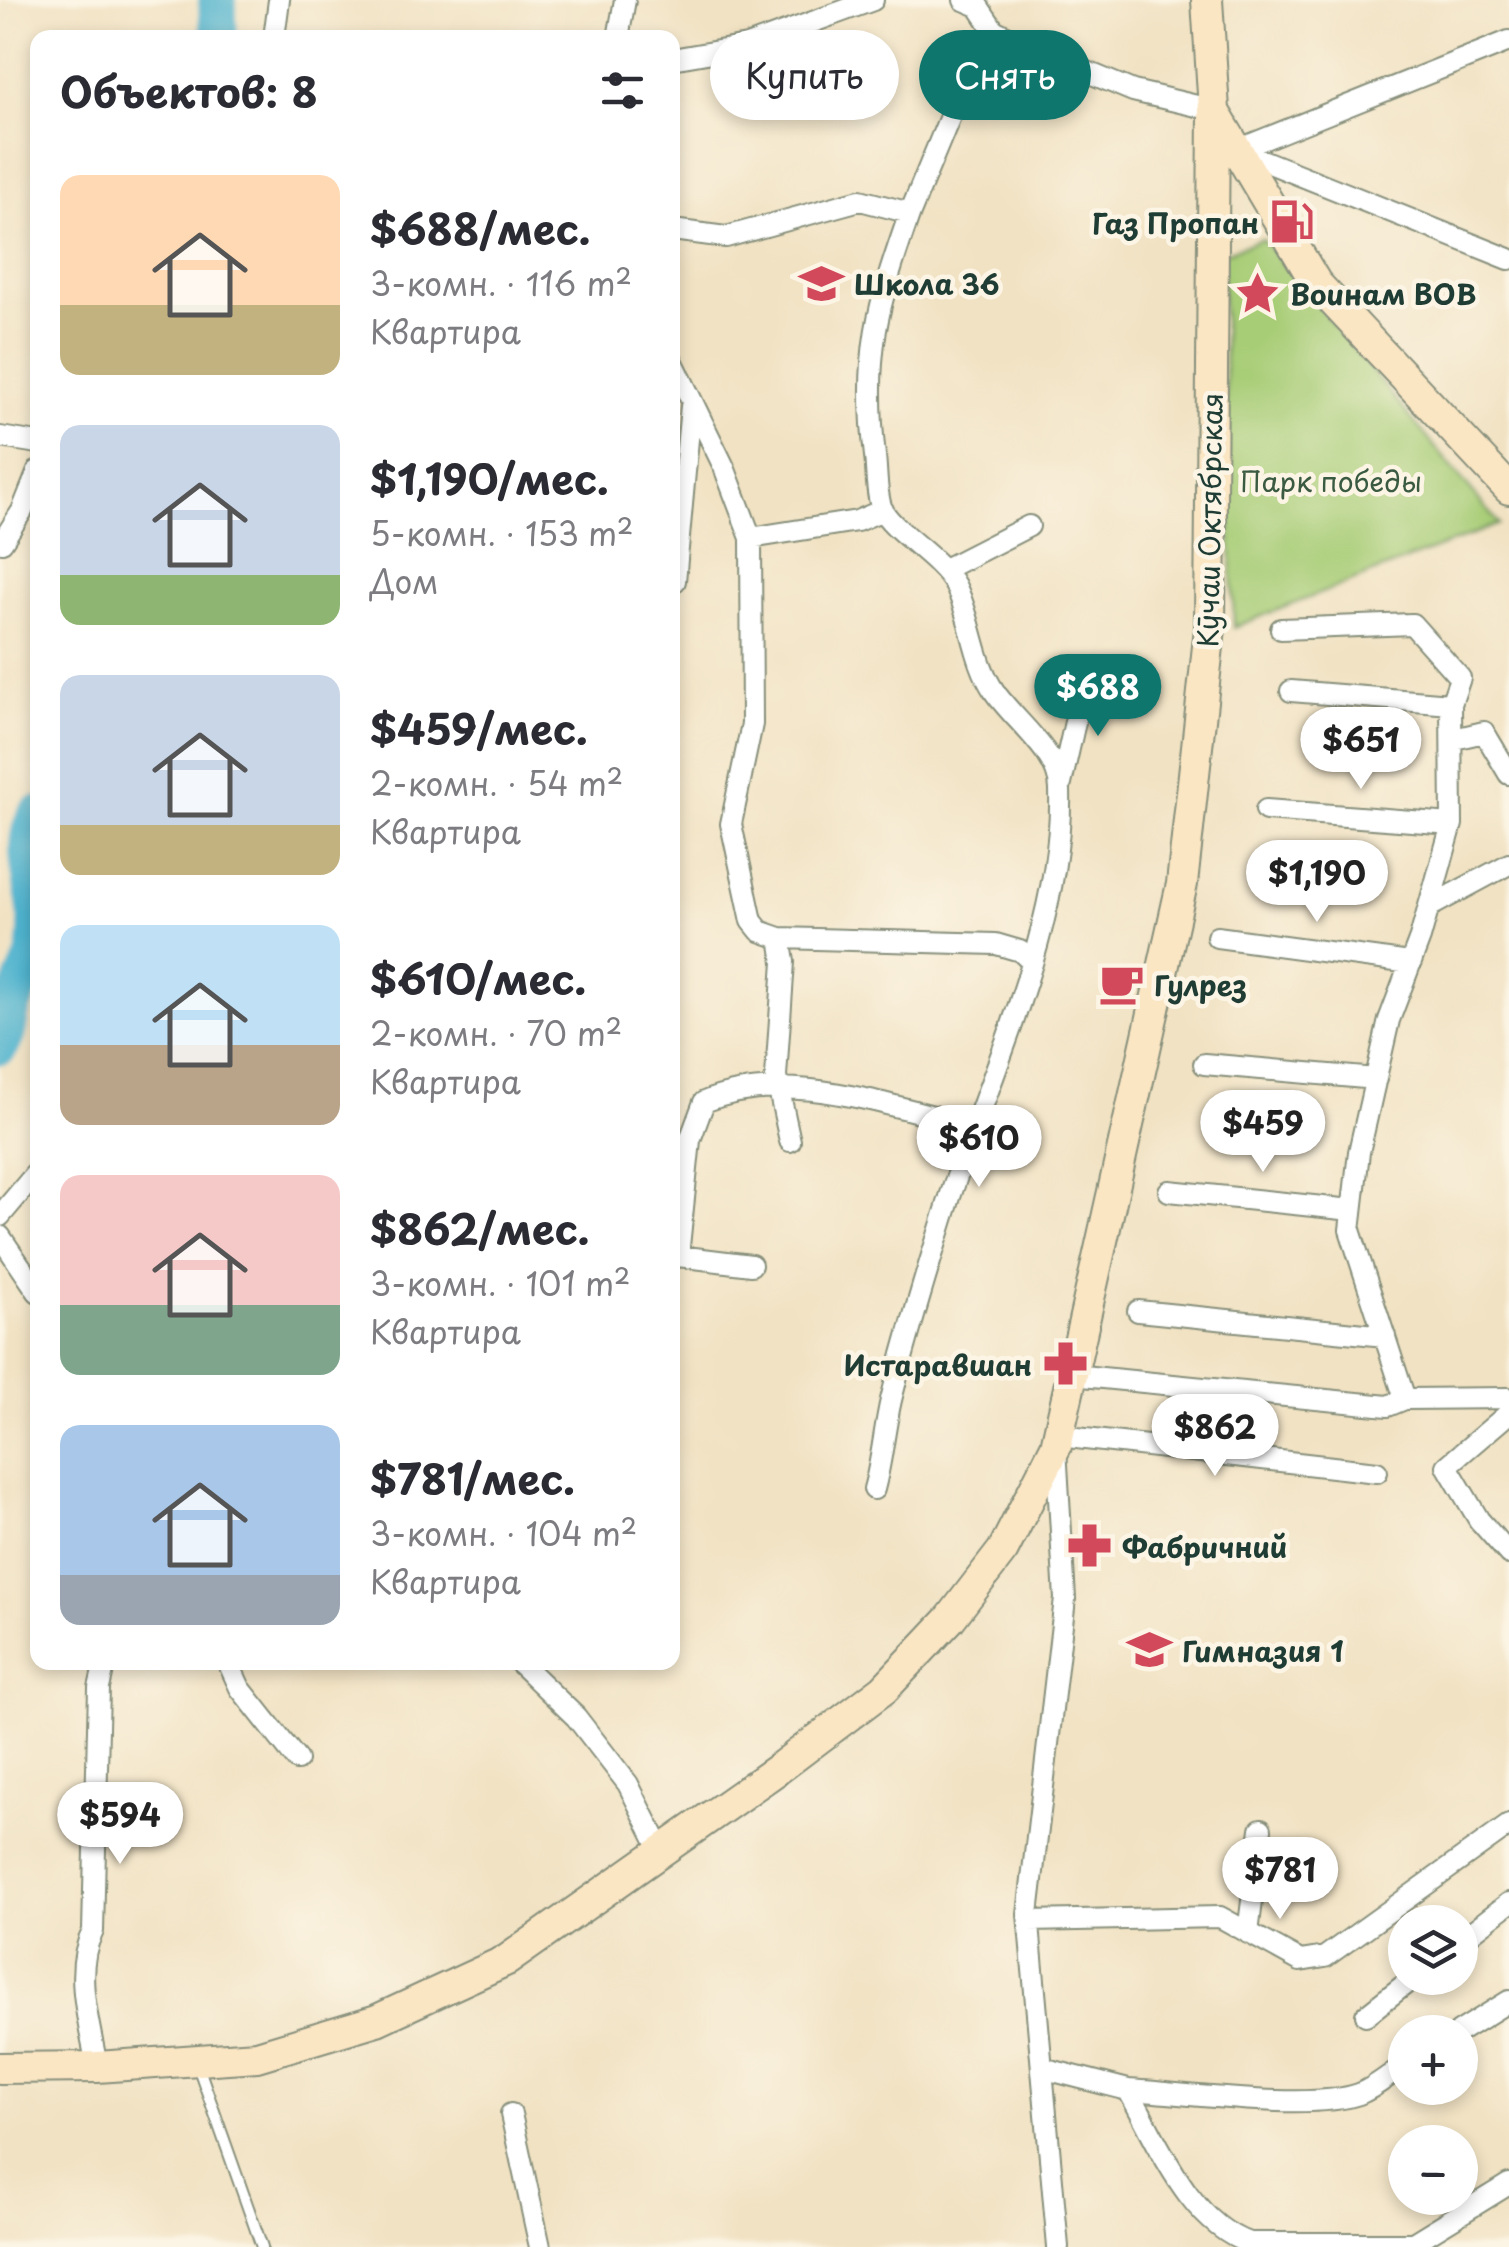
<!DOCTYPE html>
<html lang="ru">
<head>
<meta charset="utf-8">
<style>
	:root { --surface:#fff; --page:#f2f2f3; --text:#2b2b33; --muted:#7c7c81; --accent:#0f766e }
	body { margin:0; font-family:"Playpen Sans",sans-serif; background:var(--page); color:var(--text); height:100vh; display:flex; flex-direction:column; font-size:38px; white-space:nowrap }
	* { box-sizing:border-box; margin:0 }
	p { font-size:32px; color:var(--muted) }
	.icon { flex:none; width:55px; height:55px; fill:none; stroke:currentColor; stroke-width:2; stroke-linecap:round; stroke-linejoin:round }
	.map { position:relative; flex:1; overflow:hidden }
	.sheet { position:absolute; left:30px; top:30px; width:650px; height:1640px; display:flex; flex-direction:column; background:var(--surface); border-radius:20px; box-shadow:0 5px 15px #0003 }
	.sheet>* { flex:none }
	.guide { position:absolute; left:710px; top:30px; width:648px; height:90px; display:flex; gap:20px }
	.fabs { position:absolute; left:1388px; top:1905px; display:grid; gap:20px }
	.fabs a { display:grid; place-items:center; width:90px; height:90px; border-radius:50%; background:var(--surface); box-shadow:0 5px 15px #0003; font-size:50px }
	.price { position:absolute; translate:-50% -85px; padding:0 22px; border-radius:35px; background:#fff; color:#222; font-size:32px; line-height:65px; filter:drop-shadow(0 2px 5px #0008) }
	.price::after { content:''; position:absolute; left:50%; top:60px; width:30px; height:22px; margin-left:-15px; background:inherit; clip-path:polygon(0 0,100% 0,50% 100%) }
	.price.selected { background:var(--accent); color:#fff }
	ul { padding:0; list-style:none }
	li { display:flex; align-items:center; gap:30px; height:250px; padding:0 30px }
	li span { display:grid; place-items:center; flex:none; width:280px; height:200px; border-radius:20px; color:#555 }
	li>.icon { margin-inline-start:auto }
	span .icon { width:120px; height:120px; fill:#fffc; stroke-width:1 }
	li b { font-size:42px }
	h2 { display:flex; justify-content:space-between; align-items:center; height:120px; padding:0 30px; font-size:42px }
	.chip { padding:0 35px; border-radius:45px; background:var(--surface); box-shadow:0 5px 15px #0003; font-size:35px; line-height:90px }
	.chip.selected { background:var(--accent); color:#fff }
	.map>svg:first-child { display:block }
	.green { fill:#a8cd77; stroke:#648556; stroke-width:2.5 }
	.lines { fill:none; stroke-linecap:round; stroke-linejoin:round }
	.river { stroke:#4fb3ce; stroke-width:38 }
	.lane-casing { stroke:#88907c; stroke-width:14 }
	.street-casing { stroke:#88907c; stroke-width:24 }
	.secondary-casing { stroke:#88907c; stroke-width:34 }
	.lane { stroke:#fff; stroke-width:10 }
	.street { stroke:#fff; stroke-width:20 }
	.secondary { stroke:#fbe6c4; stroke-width:30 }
	.labels { text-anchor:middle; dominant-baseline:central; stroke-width:9; stroke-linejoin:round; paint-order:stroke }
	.poi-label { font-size:28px; font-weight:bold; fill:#1f3d34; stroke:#fcf5e5; text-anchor:start }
	.park-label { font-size:28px; fill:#3a5a41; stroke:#fcf5e5 }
	.street-label { font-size:28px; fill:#1f3d34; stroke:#fcf5e5 }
</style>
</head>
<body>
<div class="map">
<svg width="1509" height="2247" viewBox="0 0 1509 2247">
	<rect width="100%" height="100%" fill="#fcf5e5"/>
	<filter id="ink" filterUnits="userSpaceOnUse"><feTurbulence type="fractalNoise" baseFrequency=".01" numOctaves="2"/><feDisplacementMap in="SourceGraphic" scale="20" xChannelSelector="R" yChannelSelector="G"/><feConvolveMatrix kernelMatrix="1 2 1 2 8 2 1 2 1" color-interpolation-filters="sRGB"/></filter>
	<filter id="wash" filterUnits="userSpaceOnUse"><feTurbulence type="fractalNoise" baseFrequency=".0048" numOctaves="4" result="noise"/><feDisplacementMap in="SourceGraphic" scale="40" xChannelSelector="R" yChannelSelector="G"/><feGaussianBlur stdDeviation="2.25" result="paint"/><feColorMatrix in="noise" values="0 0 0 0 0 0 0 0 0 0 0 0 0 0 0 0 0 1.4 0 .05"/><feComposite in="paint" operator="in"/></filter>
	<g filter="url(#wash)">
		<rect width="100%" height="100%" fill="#f1e2c3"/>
		<path class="green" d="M1262 239 1499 524 1234 627 1221 254Z"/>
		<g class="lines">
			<path class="river" d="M217 0 219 38
				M0 1046C11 1031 7 1018 14 1002 28 968 38 963 37 921 36 888 17 843 38 814"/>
		</g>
	</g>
	<g filter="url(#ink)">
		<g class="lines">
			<defs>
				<path id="lane" d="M198 2066 262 2247"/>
				<path id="street" d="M964 0 978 6 994 30 1049 56 1133 91 1214 110
					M274 38 279 0
					M618 38 625 0
					M672 59 747 46 873 0
					M1237 150 1509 41
					M1237 150 1509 259
					M672 230 726 237 860 200 910 213 951 114 994 30
					M672 360 724 467 751 538 752 724 731 824 752 921 760 931 780 938 784 962 776 1076 790 1141
					M0 437 38 443
					M751 538 857 521 883 510
					M2 542 22 511 38 471
					M945 569 1029 526
					M675 581 691 406
					M1291 691 1451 704
					M1454 739 1484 732 1509 774
					M1061 784 1084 682
					M1266 810 1452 824
					M1429 907 1509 864
					M1217 937 1410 963
					M780 938 996 944 1020 951 1032 962
					M1204 1064 1376 1079
					M1169 1191 1352 1210
					M0 1216 38 1171
					M0 1236 38 1292
					M678 1256 751 1265
					M672 1258 678 1256 690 1140 704 1102C789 1067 888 1107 975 1126
					M1138 1311 1385 1336
					M1072 1375 1388 1406 1405 1399 1350 1230 1359 1152 1389 1020 1420 938 1452 824 1451 704 1460 678 1412 624 1281 629
					M1405 1399 1509 1398
					M1509 1413 1447 1466 1479 1520 1509 1554
					M1059 1436 1377 1472
					M1056 1448 1065 1599 1028 1914 1058 2247
					M874 1489C882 1460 884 1430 891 1400 908 1332 929 1264 950 1197 991 1072 1064 921 1060 790 1060 753 1014 721 994 691 973 660 972 618 955 585 939 556 893 532 882 509 876 495 877 472 875 456 863 356 877 306 910 213
					M228 1662 240 1688 297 1760
					M519 1662 576 1717 628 1784 661 1850
					M1029 1921 1220 1917 1300 1961 1325 1957 1509 1825
					M1248 1933 1261 1829
					M1460 1941 1509 1903
					M1366 2015 1413 1978
					M1459 2032 1509 2001
					M97 2067C90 2025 72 1971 93 1931L99 1688 105 1662
					M1042 2068 1128 2090C1159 2143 1188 2222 1249 2243H1413L1509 2184
					M1128 2090C1183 2093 1311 2111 1359 2094 1375 2088 1390 2074 1405 2065
					M511 2114 540 2247"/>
				<path id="secondary" d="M1215 113 1316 283 1509 489
					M0 2068 97 2067 257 2056 377 2020 507 1960 778 1769 884 1689 950 1619 1003 1550 1056 1446 1182 884 1210 628 1214 110 1207 0"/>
			</defs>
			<use href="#lane" class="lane-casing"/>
			<use href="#street" class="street-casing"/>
			<use href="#secondary" class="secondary-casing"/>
			<use href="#lane" class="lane"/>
			<use href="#street" class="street"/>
			<use href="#secondary" class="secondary"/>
		</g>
	</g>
	<defs>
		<symbol id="fuel-bare" viewBox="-9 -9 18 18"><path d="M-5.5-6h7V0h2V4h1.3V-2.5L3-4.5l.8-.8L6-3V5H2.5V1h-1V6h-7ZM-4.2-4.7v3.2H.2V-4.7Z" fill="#d1495b" stroke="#fcf5e5" stroke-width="2.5" paint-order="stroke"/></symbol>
		<symbol id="school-bare" viewBox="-9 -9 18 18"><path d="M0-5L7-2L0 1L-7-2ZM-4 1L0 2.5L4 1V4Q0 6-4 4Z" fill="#d1495b" stroke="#fcf5e5" stroke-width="2.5" paint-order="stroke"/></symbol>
		<symbol id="sight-bare" viewBox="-9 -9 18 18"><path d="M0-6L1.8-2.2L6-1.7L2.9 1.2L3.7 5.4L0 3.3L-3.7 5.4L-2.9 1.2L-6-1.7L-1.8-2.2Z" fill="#d1495b" stroke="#fcf5e5" stroke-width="2.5" paint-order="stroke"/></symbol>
		<symbol id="cafe-bare" viewBox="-9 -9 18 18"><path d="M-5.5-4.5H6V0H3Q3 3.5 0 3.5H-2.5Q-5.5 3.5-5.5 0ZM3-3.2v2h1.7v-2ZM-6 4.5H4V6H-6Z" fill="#d1495b" stroke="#fcf5e5" stroke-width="2.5" paint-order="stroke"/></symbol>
		<symbol id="pharmacy-bare" viewBox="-9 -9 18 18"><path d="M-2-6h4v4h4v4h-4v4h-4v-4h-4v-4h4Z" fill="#d1495b" stroke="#fcf5e5" stroke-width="2.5" paint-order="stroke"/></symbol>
	</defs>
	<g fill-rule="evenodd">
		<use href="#fuel-bare" x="1260" y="190" width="63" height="63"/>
		<use href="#school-bare" x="790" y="252" width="63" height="63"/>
		<use href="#sight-bare" x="1226" y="262" width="63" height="63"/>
		<use href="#cafe-bare" x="1090" y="952" width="63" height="63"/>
		<use href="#pharmacy-bare" x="1034" y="1332" width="63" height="63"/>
		<use href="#pharmacy-bare" x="1058" y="1514" width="63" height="63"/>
		<use href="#school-bare" x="1118" y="1618" width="63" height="63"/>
	</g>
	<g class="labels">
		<g class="poi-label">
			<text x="1259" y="222" text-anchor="end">Газ Пропан</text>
			<text x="854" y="283">Школа 36</text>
			<text x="1290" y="293">Воинам ВОВ</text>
			<text x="1154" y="984">Гулрез</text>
			<text x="1032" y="1364" text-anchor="end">Истаравшан</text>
			<text x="1122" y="1546">Фабричний</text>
			<text x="1182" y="1650">Гимназия 1</text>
		</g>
		<g class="park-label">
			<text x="1331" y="480">Парк победы</text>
		</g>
		<g class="street-label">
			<text transform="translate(1209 520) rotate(-89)">Кӯчаи Октябрская</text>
		</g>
	</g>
</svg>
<div class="fabs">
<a><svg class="icon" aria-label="layers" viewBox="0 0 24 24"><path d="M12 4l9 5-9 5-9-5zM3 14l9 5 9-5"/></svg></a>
<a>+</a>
<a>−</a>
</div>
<b class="price selected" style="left:1098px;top:739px">$688</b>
<b class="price" style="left:1361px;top:792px">$651</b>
<b class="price" style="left:1317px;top:925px">$1,190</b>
<b class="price" style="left:1263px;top:1175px">$459</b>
<b class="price" style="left:979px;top:1190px">$610</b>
<b class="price" style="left:1215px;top:1479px">$862</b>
<b class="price" style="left:120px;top:1867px">$594</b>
<b class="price" style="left:1280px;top:1922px">$781</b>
<div class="guide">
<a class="chip">Купить</a>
<a class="chip selected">Снять</a>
</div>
<section class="sheet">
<h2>Объектов: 8<svg class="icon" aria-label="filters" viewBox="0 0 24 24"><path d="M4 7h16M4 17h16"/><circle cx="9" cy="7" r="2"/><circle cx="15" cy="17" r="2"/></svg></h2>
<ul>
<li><span style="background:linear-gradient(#ffd9b3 65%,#c2b280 0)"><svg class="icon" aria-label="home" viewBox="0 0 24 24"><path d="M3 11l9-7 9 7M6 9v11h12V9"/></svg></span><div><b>$688/мес.</b><p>3-комн. · 116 m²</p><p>Квартира</p></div></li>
<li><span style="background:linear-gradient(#c9d6e8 75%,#8fb573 0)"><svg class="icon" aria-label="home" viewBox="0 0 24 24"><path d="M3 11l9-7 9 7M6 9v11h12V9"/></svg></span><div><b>$1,190/мес.</b><p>5-комн. · 153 m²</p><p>Дом</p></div></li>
<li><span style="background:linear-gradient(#c9d6e8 75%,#c2b280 0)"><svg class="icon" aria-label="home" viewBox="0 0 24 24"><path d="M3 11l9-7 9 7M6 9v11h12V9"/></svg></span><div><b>$459/мес.</b><p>2-комн. · 54 m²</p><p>Квартира</p></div></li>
<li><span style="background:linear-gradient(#bfe0f5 60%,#b9a48a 0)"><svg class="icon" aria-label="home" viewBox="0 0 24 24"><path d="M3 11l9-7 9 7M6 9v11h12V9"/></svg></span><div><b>$610/мес.</b><p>2-комн. · 70 m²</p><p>Квартира</p></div></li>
<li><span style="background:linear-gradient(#f6c9c9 65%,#7fa58c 0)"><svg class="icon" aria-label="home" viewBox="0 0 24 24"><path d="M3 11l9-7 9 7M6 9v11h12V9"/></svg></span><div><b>$862/мес.</b><p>3-комн. · 101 m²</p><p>Квартира</p></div></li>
<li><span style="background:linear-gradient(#a9c7e8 75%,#9aa5b1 0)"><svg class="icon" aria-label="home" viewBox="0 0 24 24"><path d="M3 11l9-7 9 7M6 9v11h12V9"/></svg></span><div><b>$781/мес.</b><p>3-комн. · 104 m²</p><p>Квартира</p></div></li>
</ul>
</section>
</div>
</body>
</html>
